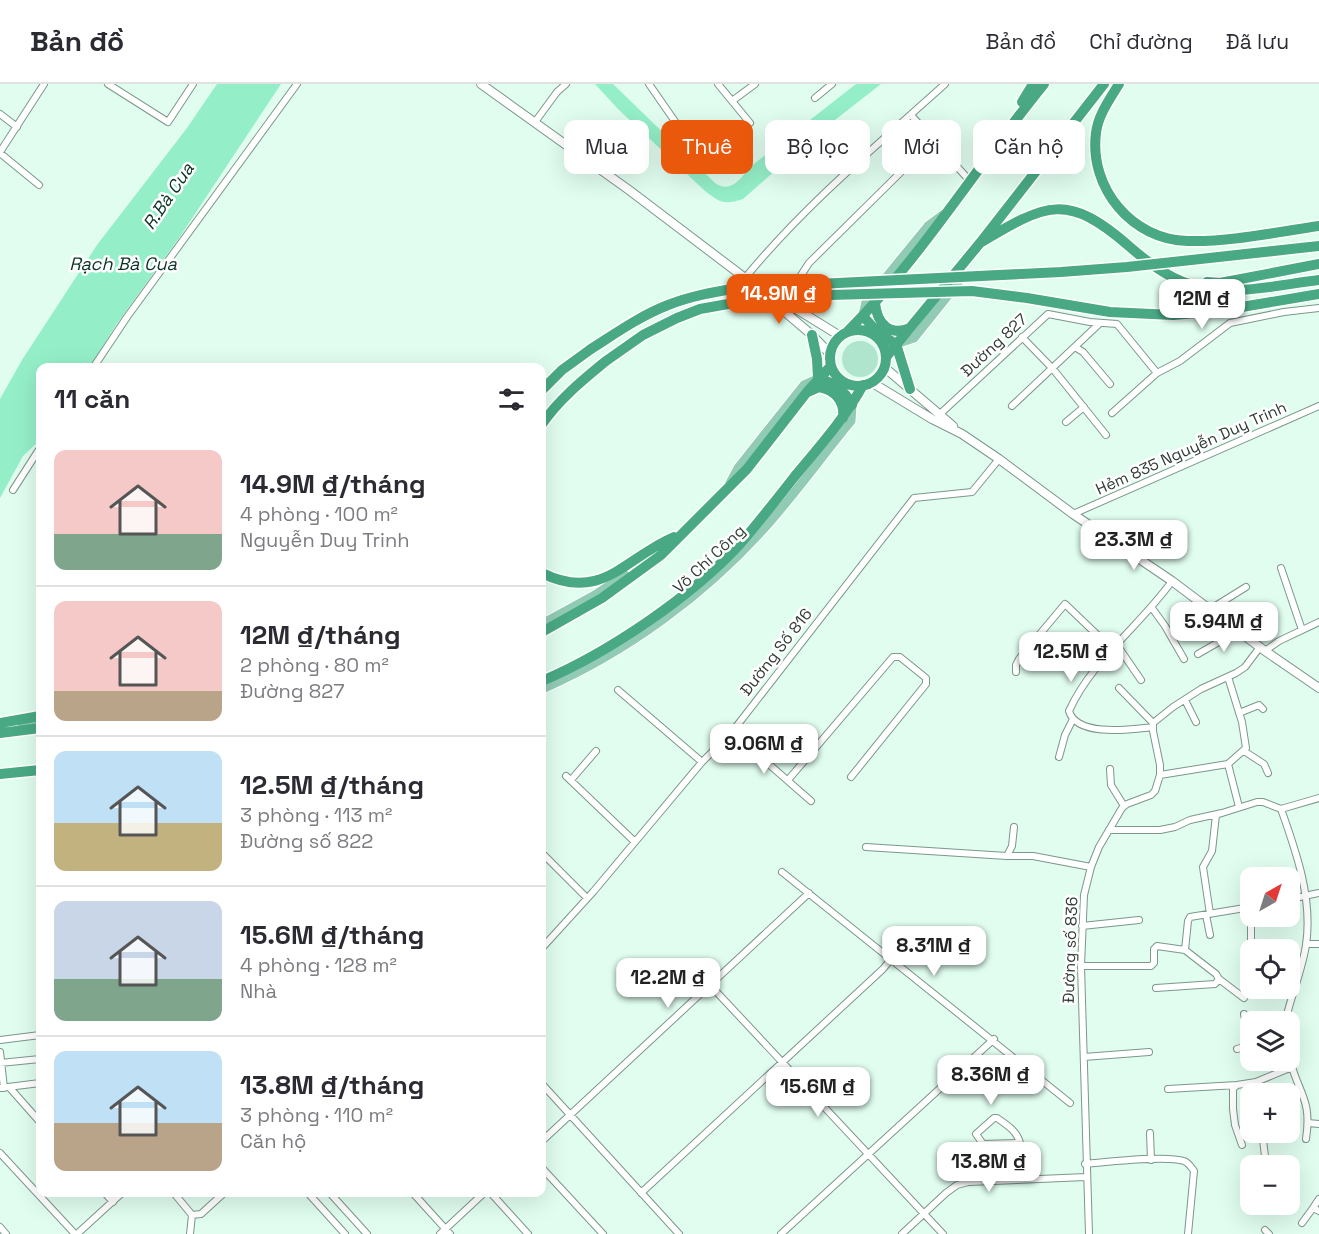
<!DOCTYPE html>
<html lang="vi">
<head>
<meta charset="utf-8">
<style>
	:root { --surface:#fff; --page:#f2f2f3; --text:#2b2b33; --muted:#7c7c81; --line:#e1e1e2; --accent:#ea580c }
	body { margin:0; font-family:"Space Grotesk",sans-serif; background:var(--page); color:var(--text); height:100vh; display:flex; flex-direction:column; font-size:22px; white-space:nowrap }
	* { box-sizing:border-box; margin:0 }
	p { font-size:20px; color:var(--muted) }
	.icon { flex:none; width:33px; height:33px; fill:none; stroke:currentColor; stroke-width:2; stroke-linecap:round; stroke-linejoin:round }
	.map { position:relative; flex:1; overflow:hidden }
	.panel { position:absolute; left:36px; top:279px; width:510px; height:834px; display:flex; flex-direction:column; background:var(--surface); border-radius:12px; box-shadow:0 6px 24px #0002 }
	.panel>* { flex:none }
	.hud { position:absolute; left:564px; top:36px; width:570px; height:54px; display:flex; gap:12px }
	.needle { width:39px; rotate:39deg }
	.controls { position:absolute; left:1240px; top:783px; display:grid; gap:12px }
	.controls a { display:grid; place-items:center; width:60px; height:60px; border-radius:12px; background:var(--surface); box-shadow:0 6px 24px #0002; font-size:30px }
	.price { position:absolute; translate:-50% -51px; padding:0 14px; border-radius:12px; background:#fff; color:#222; font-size:20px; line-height:39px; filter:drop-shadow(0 2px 3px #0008) }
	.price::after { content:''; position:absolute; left:50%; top:36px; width:18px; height:14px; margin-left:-9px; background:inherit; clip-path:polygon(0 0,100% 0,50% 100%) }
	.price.selected { background:var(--accent); color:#fff }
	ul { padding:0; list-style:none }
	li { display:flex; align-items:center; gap:18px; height:150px; padding:0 18px }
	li+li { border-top:2px solid var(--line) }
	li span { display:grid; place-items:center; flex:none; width:168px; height:120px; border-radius:12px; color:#555 }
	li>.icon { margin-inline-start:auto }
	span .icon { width:72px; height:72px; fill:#fffc; stroke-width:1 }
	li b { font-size:26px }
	h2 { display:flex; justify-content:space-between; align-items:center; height:72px; padding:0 18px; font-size:26px }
	.tag { padding:0 21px; border-radius:12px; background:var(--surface); box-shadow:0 6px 24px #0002; font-size:21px; line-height:54px }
	.tag.selected { background:var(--accent); color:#fff }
	header { display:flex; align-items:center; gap:36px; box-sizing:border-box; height:84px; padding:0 30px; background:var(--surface); border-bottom:2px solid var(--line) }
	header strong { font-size:28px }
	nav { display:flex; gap:33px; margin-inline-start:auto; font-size:21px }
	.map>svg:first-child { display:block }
	.green { fill:#b0e5cd }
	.water { fill:#94efc8 }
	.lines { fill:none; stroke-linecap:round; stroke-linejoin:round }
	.street-casing { stroke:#7c978b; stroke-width:8 }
	.secondary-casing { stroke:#7c978b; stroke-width:10 }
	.primary-casing { stroke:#fff; stroke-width:11 }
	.highway-casing { stroke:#fff; stroke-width:13 }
	.street { stroke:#fff; stroke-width:6 }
	.secondary { stroke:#fff; stroke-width:8 }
	.primary { stroke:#92cbb5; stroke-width:9 }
	.highway { stroke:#49a984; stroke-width:10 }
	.highway-bridge-casing { stroke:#fff; stroke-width:13; stroke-linecap:butt }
	.highway-bridge { stroke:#49a984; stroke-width:10 }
	.labels { text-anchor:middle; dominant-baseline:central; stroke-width:5; stroke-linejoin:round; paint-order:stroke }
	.street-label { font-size:16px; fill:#313d37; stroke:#fff }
	.water-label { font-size:18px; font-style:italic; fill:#0a3425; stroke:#fff }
</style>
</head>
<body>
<header>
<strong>Bản đồ</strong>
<nav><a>Bản đồ</a><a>Chỉ đường</a><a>Đã lưu</a></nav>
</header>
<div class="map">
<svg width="1319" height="1150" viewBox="0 0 1319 1150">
	<rect width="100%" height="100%" fill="#e0fdef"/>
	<path class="green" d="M842 275a18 18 0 1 1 36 0a18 18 0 1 1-36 0Z"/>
	<path class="water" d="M217 0H281L179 154 116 241 90 283 40 284V356L23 372 0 414V315L22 276 97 161 187 44Z
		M595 0H613L715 99C731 110 741 94 750 83L856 0H881L817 50 743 115C723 121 721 119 705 107L618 25Z"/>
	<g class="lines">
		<defs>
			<path id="street" d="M108 0 168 38 193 0
				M649 0 699 72
				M718 0 750 39
				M815 14 832 0
				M732 17 755 0
				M0 30 17 43
				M911 31 969 96
				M535 38 557 8 566 0
				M0 68 44 0
				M0 69 39 101
				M745 194C804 122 876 62 945 0
				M783 214 798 196 809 179 901 88
				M1022 253 1053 285 1106 351
				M1075 263 1083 268 1110 300
				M93 284 127 233 297 0
				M1012 322 1100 239
				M1112 329 1157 289 1180 277 1230 239 1284 228 1319 224
				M940 330 1048 230 1090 238 1117 240 1157 289
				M1066 338 1084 323
				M13 406 40 364
				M1073 430 1319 322
				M1281 484 1302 546
				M1152 524 1165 542 1184 575
				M1209 526 1246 503
				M1117 561 1141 596
				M1265 567 1279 557 1319 538
				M1198 570 1238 547
				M1016 588V581L1019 575 1065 520 1112 565
				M1228 593 1242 638 1246 664 1228 680 1239 723
				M1119 604 1153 639
				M618 606 702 678
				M1185 616 1196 638
				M1239 629 1259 621 1263 625
				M1153 643C1133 645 1077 654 1069 627 1092 576 1140 542 1172 497
				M732 648 811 717
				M1244 667 1264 680 1268 689
				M1059 673 1065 651 1073 635
				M1110 685 1111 701 1124 722
				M1160 691 1228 680
				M566 692 635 758
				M571 696 596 667
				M788 696 893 573H900L926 594V600L851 693
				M1281 725C1296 767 1313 815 1306 861 1302 887 1291 912 1285 938
				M1281 725 1319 714
				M1109 746H1160L1175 743 1190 736 1222 729 1257 718H1263L1281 725
				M866 763 1007 772H1033L1091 783
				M542 769 587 814
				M1007 772 1012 762 1014 743
				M782 788 1070 1019
				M1290 815 1319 809
				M1251 823V866
				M1210 830 1203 783 1212 767 1216 731
				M1206 831 1210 851
				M1082 842 1139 836
				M1306 860H1319
				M542 864 593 808 702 678 732 648 914 414 972 408 999 375
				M1185 866 1188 837 1190 833 1251 823
				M1081 882H1151L1154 879V865L1157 862 1185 866 1216 890 1219 895 1215 900 1156 904
				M1219 895 1244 914
				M711 902 943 1150
				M1244 930 1250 961
				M0 956 40 951
				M1237 965 1251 961
				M0 968 4 1004
				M1084 973 1149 968
				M1290 976C1299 1011 1312 1015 1306 1055
				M0 979 40 975
				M1256 998 1257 1010
				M542 1000 679 1150
				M9 1003 40 1038
				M0 1004 40 999
				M1168 1005 1237 1001
				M1308 1039 1319 1040
				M1150 1049 1151 1076
				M542 1057 809 809
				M1020 1059 983 1060 976 1050 994 1034H997C1007 1041 1017 1047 1020 1059L1021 1095
				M1242 1061 1235 1041 1233 1025V1005L1237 1001 1256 998 1292 983
				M0 1069 75 1150
				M1085 1080C1107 1078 1166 1071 1184 1077 1189 1079 1191 1083 1194 1087L1188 1150
				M1261 1082 1265 1072 1262 1048
				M542 1084 603 1150
				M1248 1104 1251 1099
				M104 1108 113 1118
				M173 1108 192 1131 190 1150
				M307 1108 345 1150
				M329 1108 367 1150
				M412 1108 450 1150
				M490 1108 528 1150
				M641 1109 883 885 891 875
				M1319 1115 1313 1124 1319 1127
				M192 1131 201 1130 225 1108
				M1302 1139 1313 1124
				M0 1143 6 1150
				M1265 1146 1269 1150
				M77 1150 123 1108
				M440 1150 485 1108
				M781 1150 994 955
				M902 1150 946 1109 957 1101 968 1098 1086 1093
				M1089 1150 1081 882 1084 811 1091 783 1099 763 1122 724 1127 720 1151 711 1155 707 1160 691V681L1153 647V639L1173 623 1201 605 1236 589 1245 583 1260 563"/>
			<path id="secondary" d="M481 0 629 106 745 194 812 251 830 270
				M777 213 840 252
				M884 283 953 342
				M871 298 932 335 962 350 999 375 1073 430 1172 497 1265 567 1319 604"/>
			<path id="primary" d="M863 231 866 218 928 142 943 131
				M896 260 914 254 958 199 960 188
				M730 399 738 384 804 301 818 295
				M542 540 595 511 625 491
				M542 605C627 568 706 510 768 440 797 407 823 371 851 337L852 321
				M22 640 40 638"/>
			<path id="highway" d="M1119 0C1110 15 1098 31 1096 49 1089 104 1132 156 1188 157 1230 158 1277 148 1319 142
				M1022 18 1033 0
				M980 159C1047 119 1067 108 1130 163 1146 177 1163 190 1183 198 1225 215 1276 201 1319 196
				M1207 198 1220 199 1319 180
				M875 219C877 239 889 253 910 244
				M1173 231 1218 227 1319 210
				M863 232 878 249 896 260 910 305
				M830 274a28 28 0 1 1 56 0a28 28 0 1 1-56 0Z
				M847 248C921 174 977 82 1044 0
				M812 251 817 275 818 295
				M886 273 980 159 1104 0
				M818 295C835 298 845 307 852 321
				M542 306 562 286 591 265
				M808 308 819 303C835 306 845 317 843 334
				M542 340C559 315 583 296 606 277
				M542 489C602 519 626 473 674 453
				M542 548 602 514 661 471 747 385 807 308 831 282
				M542 597C608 569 691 513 740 460 759 438 777 415 795 392 819 363 845 334 863 301
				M0 639 40 632
				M0 649 40 644
				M0 690 40 686"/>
		</defs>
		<use href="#street" class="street-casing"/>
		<use href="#secondary" class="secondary-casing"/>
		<use href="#primary" class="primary-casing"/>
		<use href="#highway" class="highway-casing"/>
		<use href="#street" class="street"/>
		<use href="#secondary" class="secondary"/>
		<use href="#primary" class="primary"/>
		<use href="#highway" class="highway"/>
		<defs>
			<path id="highway-bridge" d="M591 265C616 249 640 232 668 221 691 212 714 208 737 204L1061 188 1127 183 1319 162
				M606 277 643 251 677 234 700 225 756 215 830 211 972 207 1027 214 1110 228 1173 231"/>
		</defs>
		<use href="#highway-bridge" class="highway-bridge-casing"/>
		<use href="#highway-bridge" class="highway-bridge"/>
	</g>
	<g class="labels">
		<g class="street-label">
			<text transform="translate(994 261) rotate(-43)">Đường 827</text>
			<text transform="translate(1191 364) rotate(-24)">Hẻm 835 Nguyễn Duy Trinh</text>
			<text transform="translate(709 475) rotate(-43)">Võ Chí Công</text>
			<text transform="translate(776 568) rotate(-52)">Đường Số 816</text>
			<text transform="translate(1070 866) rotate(-88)">Đường số 836</text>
		</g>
		<g class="water-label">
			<text transform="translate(168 112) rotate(-56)">R.Bà Cua</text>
			<text x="123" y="179">Rạch Bà Cua</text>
		</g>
	</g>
</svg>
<div class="controls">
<a><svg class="needle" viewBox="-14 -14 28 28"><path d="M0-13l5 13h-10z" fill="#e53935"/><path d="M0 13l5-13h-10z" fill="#7c7c81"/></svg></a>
<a><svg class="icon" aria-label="locate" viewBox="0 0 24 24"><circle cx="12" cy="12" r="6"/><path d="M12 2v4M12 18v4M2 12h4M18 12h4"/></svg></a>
<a><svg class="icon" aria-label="layers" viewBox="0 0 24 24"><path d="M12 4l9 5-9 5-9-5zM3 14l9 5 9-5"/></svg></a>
<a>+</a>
<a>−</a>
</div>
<b class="price selected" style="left:779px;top:241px">14.9M ₫</b>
<b class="price" style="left:1202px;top:246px">12M ₫</b>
<b class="price" style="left:1134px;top:487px">23.3M ₫</b>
<b class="price" style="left:1224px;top:569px">5.94M ₫</b>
<b class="price" style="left:1071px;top:599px">12.5M ₫</b>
<b class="price" style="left:764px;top:691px">9.06M ₫</b>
<b class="price" style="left:934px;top:893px">8.31M ₫</b>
<b class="price" style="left:668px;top:925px">12.2M ₫</b>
<b class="price" style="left:991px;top:1022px">8.36M ₫</b>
<b class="price" style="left:818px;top:1034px">15.6M ₫</b>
<b class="price" style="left:989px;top:1109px">13.8M ₫</b>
<div class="hud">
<a class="tag">Mua</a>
<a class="tag selected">Thuê</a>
<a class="tag">Bộ lọc</a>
<a class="tag">Mới</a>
<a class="tag">Căn hộ</a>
</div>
<section class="panel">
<h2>11 căn<svg class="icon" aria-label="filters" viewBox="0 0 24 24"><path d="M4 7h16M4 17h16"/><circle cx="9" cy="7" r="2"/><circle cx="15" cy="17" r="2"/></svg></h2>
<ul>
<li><span style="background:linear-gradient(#f6c9c9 70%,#7fa58c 0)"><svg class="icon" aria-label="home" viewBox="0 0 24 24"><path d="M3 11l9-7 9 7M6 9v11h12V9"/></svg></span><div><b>14.9M ₫/tháng</b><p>4 phòng · 100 m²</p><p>Nguyễn Duy Trinh</p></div></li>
<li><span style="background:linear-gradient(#f6c9c9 75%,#b9a48a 0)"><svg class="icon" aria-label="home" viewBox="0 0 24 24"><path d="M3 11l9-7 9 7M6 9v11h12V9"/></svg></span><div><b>12M ₫/tháng</b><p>2 phòng · 80 m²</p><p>Đường 827</p></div></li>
<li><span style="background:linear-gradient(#bfe0f5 60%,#c2b280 0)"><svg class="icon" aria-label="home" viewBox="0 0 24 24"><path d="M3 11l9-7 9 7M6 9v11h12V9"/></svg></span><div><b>12.5M ₫/tháng</b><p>3 phòng · 113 m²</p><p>Đường số 822</p></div></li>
<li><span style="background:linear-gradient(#c9d6e8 65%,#7fa58c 0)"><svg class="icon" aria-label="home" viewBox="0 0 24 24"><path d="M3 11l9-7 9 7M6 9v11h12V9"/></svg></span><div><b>15.6M ₫/tháng</b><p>4 phòng · 128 m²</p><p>Nhà</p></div></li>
<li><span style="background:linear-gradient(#bfe0f5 60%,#b9a48a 0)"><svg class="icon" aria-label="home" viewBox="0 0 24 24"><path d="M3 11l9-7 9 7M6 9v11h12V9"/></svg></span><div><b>13.8M ₫/tháng</b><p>3 phòng · 110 m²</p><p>Căn hộ</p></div></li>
</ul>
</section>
</div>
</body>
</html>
